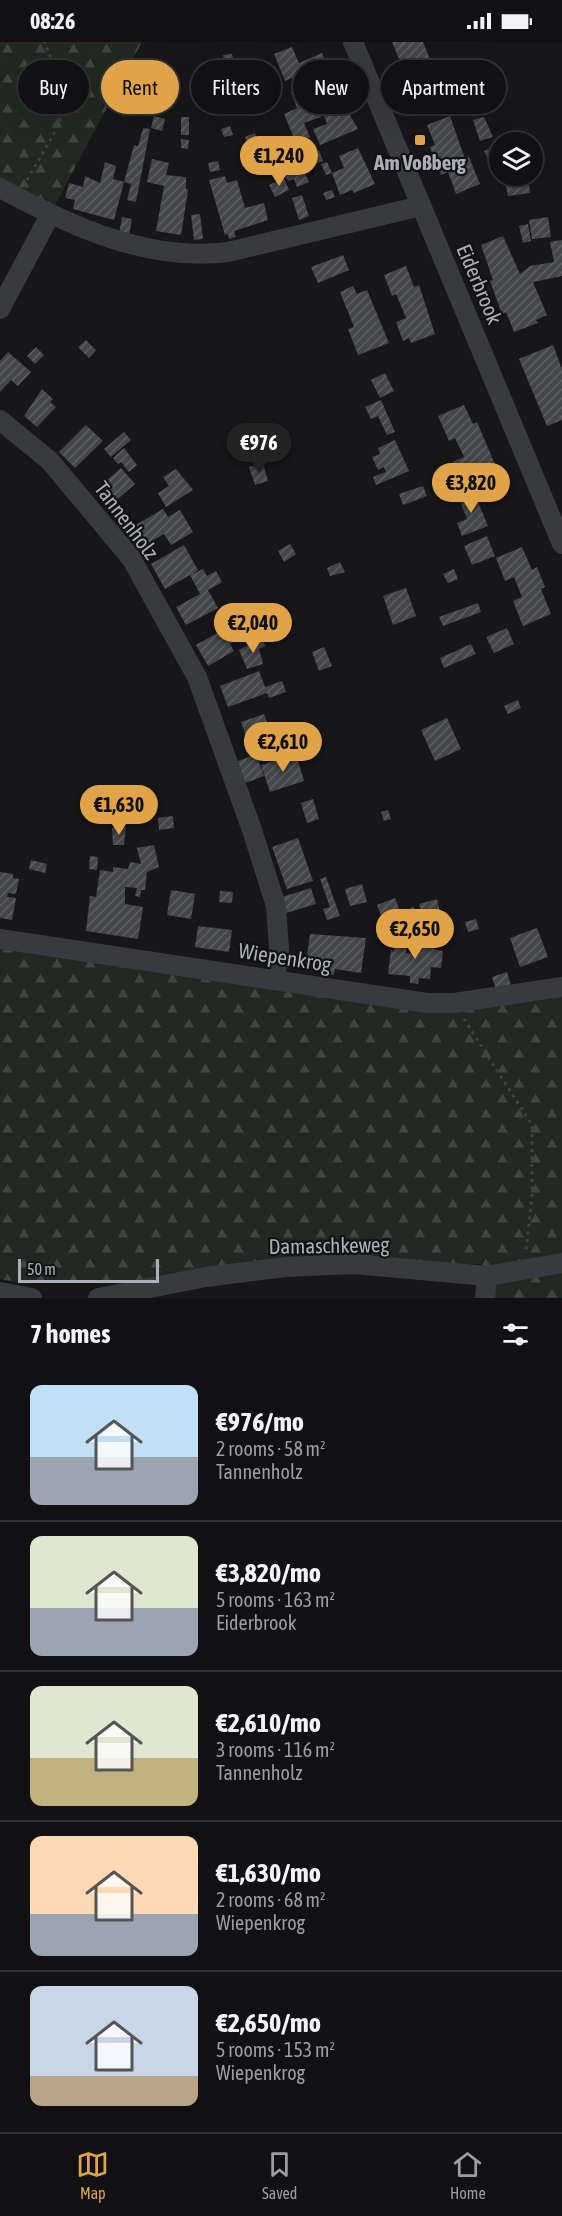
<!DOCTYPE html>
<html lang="en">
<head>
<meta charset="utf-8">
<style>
	:root { --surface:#111113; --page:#1e1f21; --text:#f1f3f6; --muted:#9c9da0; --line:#303133; --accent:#e1a347 }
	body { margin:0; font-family:"Asap Condensed",sans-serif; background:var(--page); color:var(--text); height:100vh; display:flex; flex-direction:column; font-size:22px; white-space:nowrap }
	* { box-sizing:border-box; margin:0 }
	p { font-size:20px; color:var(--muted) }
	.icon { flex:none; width:33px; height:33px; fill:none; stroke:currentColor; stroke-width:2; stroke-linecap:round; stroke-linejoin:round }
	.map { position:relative; height:1256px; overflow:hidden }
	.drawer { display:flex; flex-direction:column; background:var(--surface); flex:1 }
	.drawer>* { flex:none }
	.hud { position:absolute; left:18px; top:18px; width:526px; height:54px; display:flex; gap:12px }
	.buttons { position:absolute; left:489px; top:90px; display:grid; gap:12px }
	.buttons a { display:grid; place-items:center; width:54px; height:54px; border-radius:50%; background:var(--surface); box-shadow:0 6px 24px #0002,0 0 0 2px var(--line); font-size:30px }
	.scale { position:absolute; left:18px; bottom:15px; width:141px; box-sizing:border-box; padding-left:6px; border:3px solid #abb0b8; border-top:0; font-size:16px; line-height:21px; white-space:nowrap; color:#abb0b8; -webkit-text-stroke:4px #121214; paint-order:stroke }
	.price { position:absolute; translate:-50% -51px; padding:0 14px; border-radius:21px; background:var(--accent); color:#111; font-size:20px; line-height:39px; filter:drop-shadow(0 2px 3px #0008) }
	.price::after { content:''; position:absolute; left:50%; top:36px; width:18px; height:14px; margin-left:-9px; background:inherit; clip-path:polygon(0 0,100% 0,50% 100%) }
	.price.active { background:#222; color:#fff }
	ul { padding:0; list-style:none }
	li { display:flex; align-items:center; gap:18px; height:150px; padding:0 30px }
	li+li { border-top:2px solid var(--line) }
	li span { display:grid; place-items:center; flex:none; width:168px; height:120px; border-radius:12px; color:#555 }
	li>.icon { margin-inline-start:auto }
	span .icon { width:72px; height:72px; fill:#fffc; stroke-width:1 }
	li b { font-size:26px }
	h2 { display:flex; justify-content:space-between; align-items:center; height:72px; padding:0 30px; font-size:26px }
	.tag { padding:0 21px; border-radius:27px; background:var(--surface); box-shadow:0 6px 24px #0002,0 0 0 2px var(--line); font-size:21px; line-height:54px }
	.tag.active { background:var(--accent); color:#111 }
	.status { display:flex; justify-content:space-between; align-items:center; height:42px; padding:0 30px; background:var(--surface); direction:ltr }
	.status svg { height:16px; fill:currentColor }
	.dock { display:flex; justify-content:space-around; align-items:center; height:84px; border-top:2px solid var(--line); background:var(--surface); font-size:16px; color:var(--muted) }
	.dock a { display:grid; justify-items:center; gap:3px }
	.dock .active { color:var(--accent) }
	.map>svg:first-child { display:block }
	.forest { fill:url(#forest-firs) }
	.building { fill:url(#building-hatch) }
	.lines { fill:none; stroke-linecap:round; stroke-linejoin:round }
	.path { stroke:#3f4145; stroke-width:3; stroke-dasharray:3 4.5; stroke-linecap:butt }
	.minor { stroke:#393a3e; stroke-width:20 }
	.poi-dot { fill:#e1a347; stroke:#121214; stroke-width:2 }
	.labels { text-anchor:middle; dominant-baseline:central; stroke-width:4.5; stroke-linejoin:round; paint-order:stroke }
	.poi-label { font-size:21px; font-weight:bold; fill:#abb0b8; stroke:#121214 }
	.street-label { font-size:21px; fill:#abb0b8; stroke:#121214 }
</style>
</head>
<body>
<div class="status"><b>08:26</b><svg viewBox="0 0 49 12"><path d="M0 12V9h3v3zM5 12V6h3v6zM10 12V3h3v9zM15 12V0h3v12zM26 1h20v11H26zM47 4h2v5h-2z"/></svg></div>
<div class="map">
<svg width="562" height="1256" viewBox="0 0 562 1256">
	<defs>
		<pattern id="forest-firs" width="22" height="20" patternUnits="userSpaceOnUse" patternTransform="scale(1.5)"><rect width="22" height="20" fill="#222922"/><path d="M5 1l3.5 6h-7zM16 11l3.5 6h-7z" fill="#3f4640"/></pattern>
		<pattern id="building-hatch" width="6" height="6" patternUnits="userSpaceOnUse" patternTransform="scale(1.5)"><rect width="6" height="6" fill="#444649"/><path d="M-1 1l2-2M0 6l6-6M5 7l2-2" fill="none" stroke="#5c5e61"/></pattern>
	</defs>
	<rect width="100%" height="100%" fill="#171719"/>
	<path class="forest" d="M0 0H142L54 165 0 136Z
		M0 897 404 959 562 945V1256H489L482 1222 129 1239 16 1240 0 1237Z"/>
	<path class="building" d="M392 0H423L435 29 408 39Z
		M292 5 299 21 322 11 326 22 331 19 336 32 308 43 321 75 304 81 310 95 296 101 284 72 297 66 291 50 297 47 292 36 285 39 274 12Z
		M232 12 234 20 225 22 223 13Z
		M464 20 468 39 450 43 446 24Z
		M449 46 455 58 439 65 434 53Z
		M345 65 358 87 320 103 313 87 327 82 324 74Z
		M154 74 165 77 162 89 151 86Z
		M450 74 465 117 469 115 480 142 456 152 448 130 441 133 430 105 435 103 427 83Z
		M181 75H189V93H181Z
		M484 75 493 95 480 99 473 78Z
		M230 84 233 93 224 95 221 87Z
		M143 86 150 87 136 160 127 158 131 142 124 140 134 103 138 104Z
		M255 91 262 113 252 116 245 95Z
		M181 97 189 98 188 107 181 106Z
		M496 104 500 115 489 119 484 109Z
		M358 106 375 142 354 151 352 148 340 153 332 131 344 126 339 114Z
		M319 108 323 119 303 127 309 140 297 145 294 137 289 139 285 135 279 116 287 113 290 120Z
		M152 117 169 121 166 133 186 135V147L188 148 181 193 156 189 164 144 147 140Z
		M218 119 220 128 210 130 208 121Z
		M105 120 116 124 113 137 124 140 114 178 73 167 75 158 65 156 69 141 83 145 85 134 100 141Z
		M327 120 332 131 326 133 321 122Z
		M225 134 227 141 237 138 245 166 264 161 268 178 234 189 236 195 229 197 228 192 225 193 209 138Z
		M284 136 289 148 275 155 269 143Z
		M528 136 530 151 508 154 505 140Z
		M332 148 335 155 326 158 323 151Z
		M302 153 309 174 299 178 292 156Z
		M200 172 203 197 194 198 191 173Z
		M122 175 132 177 129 194 119 192Z
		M548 175 551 195 532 197 529 178Z
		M528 182 531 199 523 201 519 184Z
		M503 194 520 232 530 224 554 220 550 200 562 198V234L533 240 547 273 536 278 538 281 514 290 506 270 502 272 490 239 493 238 481 203Z
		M343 213 349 228 318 241 311 225Z
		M406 224 414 245 419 243 435 292 411 301 409 296 403 299 396 280 406 276 396 252 392 254 384 233Z
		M353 244 357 252 367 248 389 301 358 313 348 287 354 285 340 250Z
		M86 298 96 308 89 316 78 305Z
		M553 303 562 327V378L547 384 519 317Z
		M36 305 44 313 35 322 27 314Z
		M8 310 31 330 18 344 11 338 0 350V319Z
		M385 331 394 349 380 356 371 338Z
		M42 347 53 357 50 360 56 365 37 385 24 374Z
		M381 358 395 390 387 393 378 374 371 377 365 365Z
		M464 363 473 382 477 380 497 427 468 439 465 431 459 434 453 420 464 415 455 396 449 399 438 374Z
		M86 383 103 399 75 426 59 410Z
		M124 390 131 398 111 415 104 407Z
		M395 398 409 429 376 443 373 435 386 430 384 425 378 428 372 415 380 412 378 406Z
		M124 406 137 423 129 430 121 420 118 422 113 416Z
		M263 421 268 439 255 443 249 425Z
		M121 426 135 442 113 461 99 445Z
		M176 427 193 448 166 465 158 451 169 444 163 435Z
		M423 444 427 454 403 463 399 452Z
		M473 448 488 484 462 494 457 481 467 477 458 454Z
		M163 467 168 475 180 468 193 490 171 503 164 492 143 504 132 485Z
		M487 494 495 514 472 523 464 504Z
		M290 502 296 512 284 520 278 509Z
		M184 503 198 528 193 532 203 527 207 534 216 529 222 540 208 548 218 566 186 583 176 565 200 552 190 533 165 547 151 522Z
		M522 505 532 528 537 525 545 545 541 547 551 572 523 584 513 559 522 555 514 535 505 539 496 516Z
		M340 520 345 530 330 534 327 526Z
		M454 527 458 537 448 541 443 532Z
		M406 546 416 574 393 583 383 554Z
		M478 561 481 570 443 584 439 575Z
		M248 564 251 569 260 564 266 574 248 584 242 574 246 573 243 567Z
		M226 586 233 600 230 602 234 609 208 624 196 603Z
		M507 586 514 602 494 611 486 595Z
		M261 596 266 604 259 607 263 622 247 627 239 608Z
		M471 602 476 612 444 626 440 616Z
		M324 605 332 624 319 629 312 610Z
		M259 629 265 645 282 639 286 650 269 656 267 651 228 665 220 644Z
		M518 658 521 666 508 672 504 664Z
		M264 672 272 694 249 702 241 680Z
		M447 676 461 707 435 719 421 688Z
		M256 712 264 734 245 741 238 719Z
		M296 712 304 739 270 750 261 723Z
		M313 757 319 777 307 781 301 761Z
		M388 768 391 777 384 779 381 770Z
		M114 773H125V781H115Z
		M173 774 174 786 159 788 158 776Z
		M126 785 124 803H113L112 786Z
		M298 796 313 839 287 847 272 805Z
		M154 803 159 825 147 830 145 848H141L140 855 135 854 137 846 125 845V862L143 865 138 897 86 889 90 854 96 855 100 828 113 830V825L128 827 130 820 141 822 137 806Z
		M90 814 98 815 97 828 89 827Z
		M31 818 47 822 45 831 29 827Z
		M0 830 13 832V836L19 837 16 852 8 851 7 855 16 856 12 878 0 876Z
		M326 835 340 874 327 878 323 867 330 865 320 837Z
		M362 842 367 860 350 864 345 847Z
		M311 846 316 862 286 871 282 855Z
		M171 848 195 852 191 877 167 873Z
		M220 849 233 850 232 861 219 860Z
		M395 856 404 879 386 886 377 863Z
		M437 857 441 874 424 879 419 862Z
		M414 865 420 881 408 885 406 878 411 876 408 867Z
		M476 877 479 887 468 890 465 880Z
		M198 884 232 888 229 910 195 905Z
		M537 886 548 915 520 925 510 896Z
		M310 892 366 896 361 931 335 927 334 933 324 932 325 925 306 922Z
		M415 896 435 899 433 907 443 909 441 926 431 925 430 937 419 936 418 942 410 941V934L388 932 391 908 394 909 395 898 407 900 406 911 413 912Z
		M507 930 511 944 496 948 492 935Z"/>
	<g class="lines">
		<path class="path" d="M27 138 59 83 65 47 44 0
			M464 977 532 1083V1155L526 1208"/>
		<path class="minor" d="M353 0 562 502
			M0 146C70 184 147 220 228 210L421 164
			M0 267 50 173
			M0 378 50 419 131 516 197 635 252 788 276 864 279 907 275 937
			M0 897 427 961H454L562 945
			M0 1250 32 1256
			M98 1256 206 1235 286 1225 354 1222 487 1234 562 1221
			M485 1256 487 1234"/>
	</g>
	<rect class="poi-dot" x="414" y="92" width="12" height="12" rx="3"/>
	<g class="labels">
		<g class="poi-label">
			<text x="420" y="120">Am Voßberg</text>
		</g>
		<g class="street-label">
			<text transform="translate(480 242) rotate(67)">Eiderbrook</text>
			<text transform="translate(127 478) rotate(53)">Tannenholz</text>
			<text transform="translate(285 915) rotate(9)">Wiepenkrog</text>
			<text transform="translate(329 1203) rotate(-1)">Damaschkeweg</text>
		</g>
	</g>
</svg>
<div class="buttons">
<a><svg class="icon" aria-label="layers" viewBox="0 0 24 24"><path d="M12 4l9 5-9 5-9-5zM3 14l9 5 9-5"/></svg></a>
</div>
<div class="scale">50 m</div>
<b class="price" style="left:279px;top:145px">€1,240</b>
<b class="price active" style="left:259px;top:432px">€976</b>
<b class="price" style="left:471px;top:472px">€3,820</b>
<b class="price" style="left:253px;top:612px">€2,040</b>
<b class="price" style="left:283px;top:731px">€2,610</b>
<b class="price" style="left:119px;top:794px">€1,630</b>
<b class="price" style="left:415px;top:918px">€2,650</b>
<div class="hud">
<a class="tag">Buy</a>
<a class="tag active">Rent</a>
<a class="tag">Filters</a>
<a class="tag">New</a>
<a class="tag">Apartment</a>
</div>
</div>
<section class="drawer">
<h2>7 homes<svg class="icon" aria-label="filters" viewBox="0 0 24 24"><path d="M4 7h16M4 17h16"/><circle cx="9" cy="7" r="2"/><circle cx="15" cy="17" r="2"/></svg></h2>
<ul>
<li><span style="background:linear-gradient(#bfe0f5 60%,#9aa5b1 0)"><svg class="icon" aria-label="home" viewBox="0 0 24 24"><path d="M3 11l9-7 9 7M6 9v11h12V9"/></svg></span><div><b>€976/mo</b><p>2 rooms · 58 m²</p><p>Tannenholz</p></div></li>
<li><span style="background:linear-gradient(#dfe7d0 60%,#9aa5b1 0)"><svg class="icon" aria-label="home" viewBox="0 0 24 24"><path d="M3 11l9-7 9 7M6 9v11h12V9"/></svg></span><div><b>€3,820/mo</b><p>5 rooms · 163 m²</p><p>Eiderbrook</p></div></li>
<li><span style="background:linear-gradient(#dfe7d0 60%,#c2b280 0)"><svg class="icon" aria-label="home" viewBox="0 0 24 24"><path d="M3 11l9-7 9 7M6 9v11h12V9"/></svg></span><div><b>€2,610/mo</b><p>3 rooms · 116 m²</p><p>Tannenholz</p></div></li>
<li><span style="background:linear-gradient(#ffd9b3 65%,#9aa5b1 0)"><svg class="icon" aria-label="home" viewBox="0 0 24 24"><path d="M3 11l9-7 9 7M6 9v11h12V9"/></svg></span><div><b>€1,630/mo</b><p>2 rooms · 68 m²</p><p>Wiepenkrog</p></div></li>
<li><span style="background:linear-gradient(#c9d6e8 75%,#b9a48a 0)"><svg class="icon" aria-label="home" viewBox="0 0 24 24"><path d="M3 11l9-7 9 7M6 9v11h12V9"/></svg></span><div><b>€2,650/mo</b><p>5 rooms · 153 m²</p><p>Wiepenkrog</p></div></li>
</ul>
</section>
<nav class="dock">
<a class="active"><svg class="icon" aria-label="map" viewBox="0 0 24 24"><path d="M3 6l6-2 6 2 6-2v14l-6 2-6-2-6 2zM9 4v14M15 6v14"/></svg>Map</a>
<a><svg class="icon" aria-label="saved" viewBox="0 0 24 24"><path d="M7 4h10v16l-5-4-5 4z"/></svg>Saved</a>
<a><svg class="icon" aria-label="home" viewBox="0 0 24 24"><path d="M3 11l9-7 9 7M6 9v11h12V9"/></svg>Home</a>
</nav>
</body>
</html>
